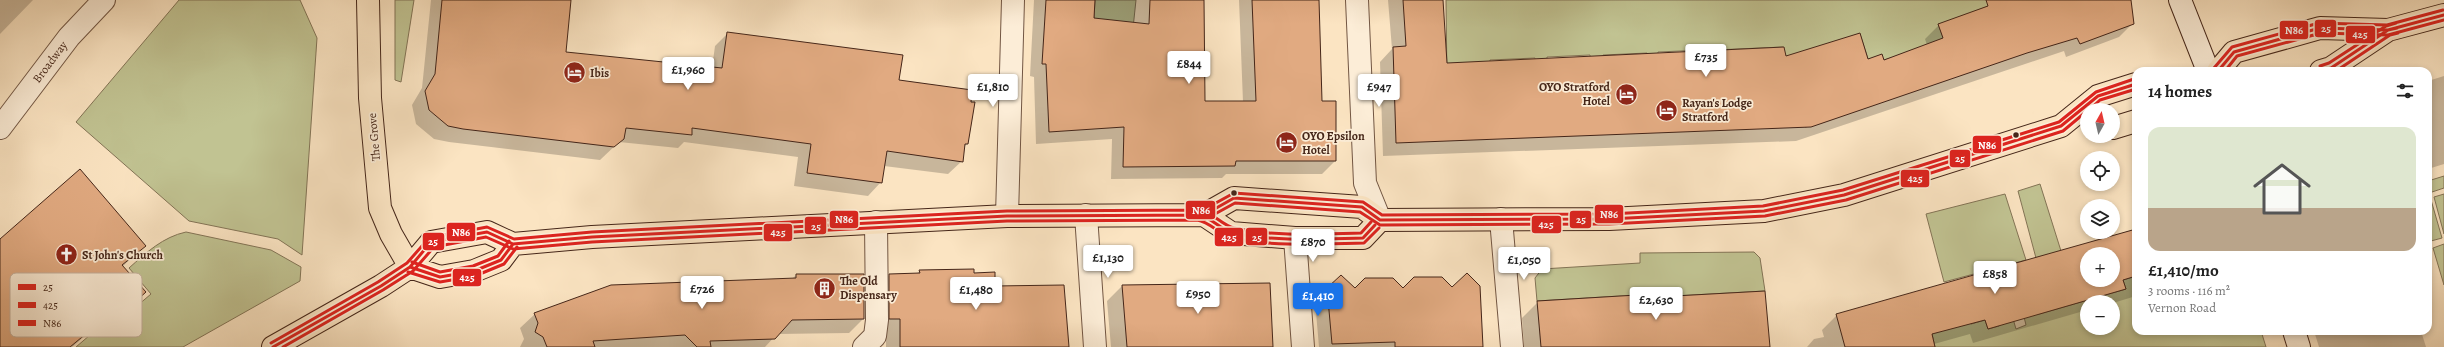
<!DOCTYPE html>
<html lang="en">
<head>
<meta charset="utf-8">
<style>
	:root { --surface:#fff; --page:#f2f2f2; --text:#222; --muted:#767676; --line:#e0e0e0; --accent:#1a73e8 }
	body { margin:0; font-family:Alegreya,serif; background:var(--page); color:var(--text); height:100vh; display:flex; flex-direction:column; font-size:15px; white-space:nowrap }
	* { box-sizing:border-box; margin:0 }
	p { font-size:13px; color:var(--muted) }
	.icon { flex:none; width:22px; height:22px; fill:none; stroke:currentColor; stroke-width:2; stroke-linecap:round; stroke-linejoin:round }
	.map { position:relative; flex:1; overflow:hidden }
	.details { position:absolute; left:2132px; top:67px; width:300px; height:268px; display:flex; flex-direction:column; background:var(--surface); border-radius:12px; box-shadow:0 2px 6px #0003 }
	.details>* { flex:none }
	.needle { width:26px; rotate:8deg }
	.controls { position:absolute; left:2080px; top:103px; display:grid; gap:8px }
	.controls a { display:grid; place-items:center; width:40px; height:40px; border-radius:50%; background:var(--surface); box-shadow:0 2px 6px #0003; font-size:20px }
	.price { position:absolute; translate:-50% -34px; padding:0 9px; border-radius:4px; background:#fff; color:#222; font-size:13px; line-height:26px; filter:drop-shadow(0 1px 2px #0008) }
	.price::after { content:''; position:absolute; left:50%; top:24px; width:12px; height:9px; margin-left:-6px; background:inherit; clip-path:polygon(0 0,100% 0,50% 100%) }
	.price.on { background:var(--accent); color:#fff }
	ul { padding:0; list-style:none }
	li { display:grid; align-content:center; gap:8px; height:212px; padding:0 16px }
	li+li { border-top:1px solid var(--line) }
	li span { display:grid; place-items:center; height:124px; border-radius:12px; color:#555 }
	li>.icon { margin-inline-start:auto }
	span .icon { width:72px; height:72px; fill:#fffc; stroke-width:1 }
	li b { font-size:17px }
	h2 { display:flex; justify-content:space-between; align-items:center; height:48px; padding:0 16px; font-size:17px }
	.map>svg:first-child { display:block }
	.green { fill:#c1c392; stroke:#837456; fill-rule:evenodd }
	.shadow { fill:#0003; fill-rule:evenodd }
	.building { fill:#e1aa81; stroke:#452619; fill-rule:evenodd }
	.lines { fill:none; stroke-linecap:round; stroke-linejoin:round }
	.street-casing { stroke:#725643; stroke-width:24 }
	.secondary-casing { stroke:#452619; stroke-width:24 }
	.primary-casing { stroke:#452619; stroke-width:24 }
	.street { stroke:#fcedd7; stroke-width:22 }
	.secondary { stroke:#fcedd7; stroke-width:22 }
	.primary { stroke:#fbe4c2; stroke-width:22 }
	.bus-1-casing { stroke:#fcedd7; stroke-width:6 }
	.bus-2-casing { stroke:#fcedd7; stroke-width:6 }
	.bus-3-casing { stroke:#fcedd7; stroke-width:6 }
	.bus-1 { stroke:#dc241f; stroke-width:3 }
	.bus-2 { stroke:#dc241f; stroke-width:3 }
	.bus-3 { stroke:#dc241f; stroke-width:3 }
	.bus-dot { fill:#452619; stroke:#fcedd7; stroke-width:1.5 }
	.labels { text-anchor:middle; dominant-baseline:central; stroke-width:3.5; stroke-linejoin:round; paint-order:stroke }
	.street-label { font-size:12px; fill:#452619; stroke:#fcedd7 }
	.poi-label { font-size:12px; font-weight:bold; fill:#452619; stroke:#fcedd7; text-anchor:start }
	.key { fill:#fcedd7; stroke:#c5b19e; stroke-width:1 }
	.key-label { font-size:11px; fill:#452619 }
	.line-badge { stroke:#fcedd7; stroke-width:1.5 }
	.badge-label { font-size:11px; text-anchor:middle; font-weight:bold; fill:#fff }
</style>
</head>
<body>
<div class="map">
<svg width="2444" height="347" viewBox="0 0 2444 347">
	<rect width="100%" height="100%" fill="#fbe4c2"/>
	<filter id="stains"><feTurbulence type="fractalNoise" baseFrequency=".005" numOctaves="4"/><feColorMatrix values="0 0 0 0 .2 0 0 0 0 .09 0 0 0 0 .02 0 0 0 .5 -.17"/></filter>
	<radialGradient id="worn" r=".72"><stop offset=".6" stop-color="#630" stop-opacity="0"/><stop offset="1" stop-color="#630" stop-opacity=".3"/></radialGradient>
	<path class="green" d="M179 0H300L317 38 302 255 278 239 189 221 76 122Z
		M395 0H414L401 82 395 80Z
		M1095 0H1136L1129 66 1094 18Z
		M1446 0H1999L1995 23 1938 24 1945 42 1884 60 1868 59 1860 34 1810 126 1805 127 1783 47 1715 50 1716 86H1703L1702 50 1658 52 1659 88H1648L1647 53 1603 55 1604 90 1591 91 1590 55 1547 57 1548 92 1536 93 1535 58 1490 60 1491 95 1447 81Z
		M2444 176V188L2429 193 2442 238 2431 241 2428 231V181Z
		M2040 184 2061 251 2036 258 2018 191Z
		M2005 194 2026 260 1944 282 1926 214Z
		M2444 194V234L2434 197Z
		M186 232 271 250 301 267 300 281 183 347H76L118 311 124 317 151 294 129 268C147 252 163 237 186 232Z
		M2444 244V285L2433 248Z
		M1754 252 1760 258 1765 291 1638 298 1637 295 1537 301 1535 278 1542 269 1640 263V253Z
		M2136 276V331H2261L2266 347H1935L1931 330 1969 320 1971 324 1985 320 1988 329 1999 326 1997 317 2011 312 2016 329 2026 325 2022 309 2039 314 2126 289 2123 280ZM2087 302H2113V328H2087Z"/>
	<path class="shadow" d="M0 0H33L0 34Z
		M431 0H570L565 53 712 68 715 46 728 33 898 81 967 144 963 148 962 161 948 174 884 166 881 182 868 196 794 186 798 157 684 142 678 148 619 142 600 160 449 142 434 139 416 124 412 105 422 88Z
		M1034 0H1203L1204 102H1243L1239 0H1318L1321 102 1335 161 1322 174H1226L1222 178 1111 179 1112 139 1036 144 1034 77 1030 76Z
		M1381 0H1442L1446 64 1785 58 1883 61 1927 45 1925 39 1939 25 2002 0H2130L2133 23 2119 37 2066 57 2064 51 1796 141 1383 156 1380 62 1392 49 1388 0Z
		M2444 76V164L2428 169V81Z
		M2136 229V296L2113 303 2087 302V310L1973 343 1970 334 1934 344V347H1807L1814 339 1824 337 1822 330 1837 315ZM2087 254H2113V280H2087Z
		M0 240 144 246 122 267 145 292 110 325 105 319 72 347H0Z
		M920 271 973 274 994 287 1068 347H886V333L875 289 889 275 916 274Z
		M796 275H863V319L849 333 777 334 765 347H520L524 339 520 328 535 314 792 279Z
		M1122 286 1272 347H1111L1107 301Z
		M1328 289H1403L1482 347H1319L1315 301Z
		M1637 299 1769 347H1524L1522 318 1538 302Z
		M2314 331H2421L2426 347H2319Z"/>
	<path class="building" d="M442 0H571L566 52 722 68 727 32 903 55 899 80 972 90 971 102H975L968 144H965L963 162 887 151 882 183 807 173 811 144 692 128V135L626 128 624 139 614 147 463 129 448 126 429 110 425 91 435 74Z
		M1046 0H1095L1094 18 1149 24 1150 0H1204L1205 101H1256L1252 0H1319L1322 101H1336V161H1236L1235 166 1123 167 1124 127 1049 132 1046 64H1042Z
		M1403 0H1443L1447 63 1784 47 1786 56 1860 33 1868 59 1882 54 1884 60 1943 38 1938 24 1988 6 1986 0H2131L2134 24 2080 44 2077 38 2027 53 1811 127 1396 143 1393 47 1406 46Z
		M80 169 146 246 122 265 146 292 127 309 122 304 70 347H0V239Z
		M2136 229V276L2123 280 2126 289 1988 329 1985 320 1932 334 1935 347H1845L1836 314ZM2087 254H2113V280H2087Z
		M974 269V273L995 272V286L1064 285 1069 347H900V319H889V274L920 273 919 270Z
		M1467 273 1480 286 1483 347H1395V342L1332 344 1327 288 1341 275 1355 288 1365 278H1393L1403 288 1414 277H1442L1452 287Z
		M796 274H864V319L792 320 775 339 710 341 711 347H697L685 335 593 341 595 347H547L543 337 535 332 538 323 534 313 611 285 796 278Z
		M1270 283 1273 347H1127L1122 285Z
		M1765 291 1770 347H1541L1537 301 1637 295 1638 298Z"/>
	<g class="lines">
		<defs>
			<path id="street" d="M1357 0 1365 183 1380 220
				M0 128 69 37 104 0
				M1086 215 1095 347
				M1007 216 1013 0
				M1501 219 1512 347
				M1295 238 1303 347
				M864 347 875 336 877 320 876 222"/>
			<path id="secondary" d="M2180 0 2208 71
				M2294 331 2299 347"/>
			<path id="primary" d="M368 0 370 98 380 208 391 234 410 267
				M2218 71 2234 52 2320 28 2388 30 2444 15
				M2321 71 2331 68 2388 30
				M2113 128 2136 121
				M1204 215 1231 233 1295 238H1363L1380 220
				M410 267 440 277 474 271 501 260 513 244
				M273 347 381 286 410 267 431 242 487 232 513 244 592 237 1007 216 1204 215 1234 198 1362 207 1380 220 1609 219 1764 211 1844 195 2061 126 2098 96 2136 84"/>
		</defs>
		<use href="#street" class="street-casing"/>
		<use href="#secondary" class="secondary-casing"/>
		<use href="#primary" class="primary-casing"/>
		<use href="#street" class="street"/>
		<use href="#secondary" class="secondary"/>
		<use href="#primary" class="primary"/>
		<defs>
			<path id="bus-1" d="M2218 71 2234 52 2320 28 2388 30 2444 15
				M2321 71 2331 68 2388 30 2397 28
				M1198 215C1212 217 1220 230 1233 233 1275 242 1320 239 1363 238L1375 225
				M410 267 440 277 474 271 501 260 513 244
				M273 347 381 286 410 267 431 242 487 232 513 244 592 237 1007 216 1204 215 1234 198 1362 207 1380 220 1609 219 1764 211 1844 195 2061 126 2098 96 2136 84"/>
			<path id="bus-2" d="M2225 71 2237 56 2321 33 2388 35 2444 20
				M2336 71 2390 35 2398 33
				M2089 110 2100 100 2136 89
				M1197 220C1211 222 1219 235 1232 238 1275 247 1320 244 1364 243L1379 228
				M408 272 440 282 475 276 504 264 517 247
				M283 347 383 290 413 271 434 247 486 237 513 249 592 242 1007 221 1204 220 1235 203 1360 212 1380 225 1609 224 1765 216 1846 200 2063 131 2087 111"/>
			<path id="bus-3" d="M2320 66 2329 63 2386 26 2396 23
				M2214 68 2232 47 2319 23 2387 25 2443 10
				M1199 210C1213 212 1221 225 1234 228 1275 237 1319 234 1361 233L1371 222
				M412 262 440 272 473 266 498 256 509 241
				M271 343 378 282 407 263 429 238 487 227 514 239 592 232 1007 211 1203 210 1234 193 1363 202 1382 215 1609 214 1763 206 1843 190 2059 122 2096 92 2134 79"/>
		</defs>
		<use href="#bus-1" class="bus-1-casing"/>
		<use href="#bus-2" class="bus-2-casing"/>
		<use href="#bus-3" class="bus-3-casing"/>
		<use href="#bus-1" class="bus-1"/>
		<use href="#bus-2" class="bus-2"/>
		<use href="#bus-3" class="bus-3"/>
	</g>
	<defs>
		<symbol id="hotel-disc" viewBox="-11 -11 22 22"><circle r="9.5" fill="#8f2418" stroke="#fcedd7"/><path d="M-6-4.5h1.5V1H6V5H4.5V3h-9V5H-6ZM-4 0a1.8 1.8 0 1 1 3.6 0ZM.5 0V-2.5h3Q6-2.5 6 0Z" fill="#fff"/></symbol>
		<symbol id="church-disc" viewBox="-11 -11 22 22"><circle r="9.5" fill="#8f2418" stroke="#fcedd7"/><path d="M-1.2-6h2.4v3.5h3.3v2.4h-3.3V6h-2.4V-.1h-3.3v-2.4h3.3Z" fill="#fff"/></symbol>
		<symbol id="building-disc" viewBox="-11 -11 22 22"><circle r="9.5" fill="#8f2418" stroke="#fcedd7"/><path d="M-4-6H4V6H1V3H-1V6H-4ZM-2.5-4.3h1.7v1.8h-1.7ZM.8-4.3h1.7v1.8H.8ZM-2.5-1h1.7V.8h-1.7ZM.8-1h1.7V.8H.8Z" fill="#fff"/></symbol>
	</defs>
	<g fill-rule="evenodd">
		<use href="#hotel-disc" x="562" y="60" width="25" height="25"/>
		<use href="#hotel-disc" x="1614" y="82" width="25" height="25"/>
		<use href="#hotel-disc" x="1654" y="98" width="25" height="25"/>
		<use href="#hotel-disc" x="1274" y="130" width="25" height="25"/>
		<use href="#church-disc" x="54" y="242" width="25" height="25"/>
		<use href="#building-disc" x="812" y="276" width="25" height="25"/>
	</g>
	<g class="bus-dot">
		<circle cx="2016" cy="135" r="3.5"/>
		<circle cx="1234" cy="193" r="3.5"/>
	</g>
	<g class="labels">
		<g class="street-label">
			<text transform="translate(50 62) rotate(-53)">Broadway</text>
			<text transform="translate(374 137) rotate(-95)">The Grove</text>
		</g>
		<g class="poi-label">
			<text x="590" y="73">Ibis</text>
			<text x="1610" y="87" text-anchor="end">OYO Stratford<tspan x="1610" dy="14">Hotel</tspan></text>
			<text x="1682" y="103">Rayan's Lodge<tspan x="1682" dy="14">Stratford</tspan></text>
			<text x="1302" y="136">OYO Epsilon<tspan x="1302" dy="14">Hotel</tspan></text>
			<text x="82" y="255">St John's Church</text>
			<text x="840" y="281">The Old<tspan x="840" dy="14">Dispensary</tspan></text>
		</g>
	</g>
	<rect x="10" y="273" width="132" height="64" rx="6" class="key"/>
	<rect x="18" y="284" width="18" height="6" fill="#dc241f"/>
	<rect x="18" y="302" width="18" height="6" fill="#dc241f"/>
	<rect x="18" y="320" width="18" height="6" fill="#dc241f"/>
	<g class="key-label">
		<text x="43" y="291">25</text>
		<text x="43" y="309">425</text>
		<text x="43" y="327">N86</text>
	</g>
	<g class="line-badge">
		<rect x="2314" y="19" width="23" height="19" rx="4" fill="#dc241f"/>
		<rect x="2279" y="20" width="30" height="20" rx="4" fill="#dc241f"/>
		<rect x="2345" y="25" width="31" height="19" rx="4" fill="#dc241f"/>
		<rect x="1972" y="135" width="30" height="19" rx="4" fill="#dc241f"/>
		<rect x="1949" y="149" width="22" height="19" rx="4" fill="#dc241f"/>
		<rect x="1900" y="169" width="30" height="19" rx="4" fill="#dc241f"/>
		<rect x="1185" y="200" width="31" height="20" rx="4" fill="#dc241f"/>
		<rect x="1594" y="204" width="30" height="20" rx="4" fill="#dc241f"/>
		<rect x="1569" y="210" width="23" height="19" rx="4" fill="#dc241f"/>
		<rect x="829" y="210" width="30" height="19" rx="4" fill="#dc241f"/>
		<rect x="1531" y="215" width="31" height="19" rx="4" fill="#dc241f"/>
		<rect x="804" y="216" width="23" height="19" rx="4" fill="#dc241f"/>
		<rect x="446" y="222" width="30" height="20" rx="4" fill="#dc241f"/>
		<rect x="763" y="223" width="30" height="19" rx="4" fill="#dc241f"/>
		<rect x="1245" y="227" width="23" height="19" rx="4" fill="#dc241f"/>
		<rect x="1214" y="227" width="30" height="20" rx="4" fill="#dc241f"/>
		<rect x="422" y="232" width="23" height="19" rx="4" fill="#dc241f"/>
		<rect x="452" y="268" width="30" height="19" rx="4" fill="#dc241f"/>
	</g>
	<g class="badge-label">
		<text x="2326" y="32">25</text>
		<text x="2294" y="34">N86</text>
		<text x="2360" y="38">425</text>
		<text x="1987" y="149">N86</text>
		<text x="1960" y="162">25</text>
		<text x="1915" y="182">425</text>
		<text x="1201" y="214">N86</text>
		<text x="1609" y="218">N86</text>
		<text x="1581" y="223">25</text>
		<text x="844" y="223">N86</text>
		<text x="1546" y="228">425</text>
		<text x="816" y="230">25</text>
		<text x="461" y="236">N86</text>
		<text x="778" y="236">425</text>
		<text x="1257" y="241">25</text>
		<text x="1229" y="241">425</text>
		<text x="433" y="245">25</text>
		<text x="467" y="281">425</text>
	</g>
	<rect width="100%" height="100%" filter="url(#stains)"/>
	<rect width="100%" height="100%" fill="url(#worn)"/>
</svg>
<div class="controls">
<a><svg class="needle" viewBox="-14 -14 28 28"><path d="M0-13l5 13h-10z" fill="#e53935"/><path d="M0 13l5-13h-10z" fill="#767676"/></svg></a>
<a><svg class="icon" aria-label="locate" viewBox="0 0 24 24"><circle cx="12" cy="12" r="6"/><path d="M12 2v4M12 18v4M2 12h4M18 12h4"/></svg></a>
<a><svg class="icon" aria-label="layers" viewBox="0 0 24 24"><path d="M12 4l9 5-9 5-9-5zM3 14l9 5 9-5"/></svg></a>
<a>+</a>
<a>−</a>
</div>
<b class="price" style="left:1706px;top:78px">£735</b>
<b class="price" style="left:1189px;top:85px">£844</b>
<b class="price" style="left:688px;top:91px">£1,960</b>
<b class="price" style="left:993px;top:108px">£1,810</b>
<b class="price" style="left:1379px;top:108px">£947</b>
<b class="price" style="left:1313px;top:263px">£870</b>
<b class="price" style="left:1108px;top:279px">£1,130</b>
<b class="price" style="left:1524px;top:281px">£1,050</b>
<b class="price" style="left:1995px;top:295px">£858</b>
<b class="price" style="left:702px;top:310px">£726</b>
<b class="price" style="left:976px;top:311px">£1,480</b>
<b class="price" style="left:1198px;top:315px">£950</b>
<b class="price on" style="left:1318px;top:317px">£1,410</b>
<b class="price" style="left:1656px;top:321px">£2,630</b>
<section class="details">
<h2>14 homes<svg class="icon" aria-label="filters" viewBox="0 0 24 24"><path d="M4 7h16M4 17h16"/><circle cx="9" cy="7" r="2"/><circle cx="15" cy="17" r="2"/></svg></h2>
<ul>
<li><span style="background:linear-gradient(#dfe7d0 65%,#b9a48a 0)"><svg class="icon" aria-label="home" viewBox="0 0 24 24"><path d="M3 11l9-7 9 7M6 9v11h12V9"/></svg></span><div><b>£1,410/mo</b><p>3 rooms · 116 m²</p><p>Vernon Road</p></div></li>
</ul>
</section>
</div>
</body>
</html>
